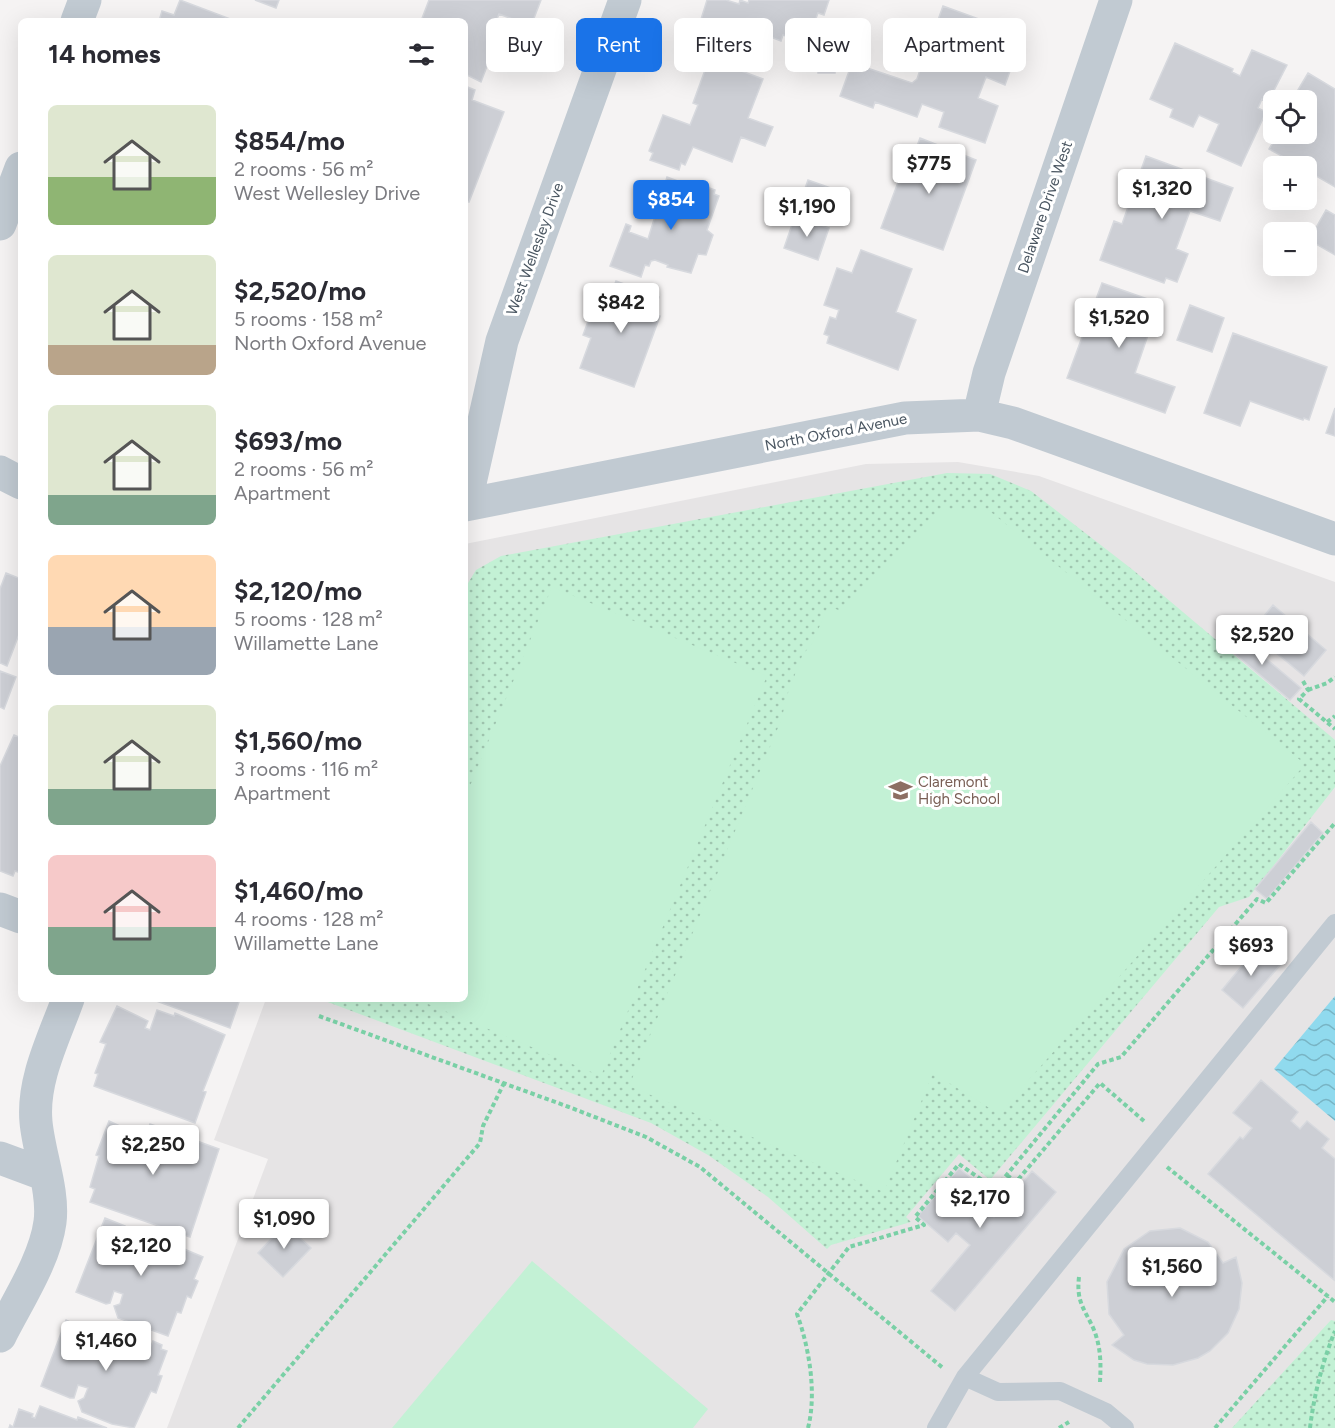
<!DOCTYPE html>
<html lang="en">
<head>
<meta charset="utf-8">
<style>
	:root { --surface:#fff; --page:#f2f2f3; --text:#2b2b33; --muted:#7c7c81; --accent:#1a73e8 }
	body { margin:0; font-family:Figtree,sans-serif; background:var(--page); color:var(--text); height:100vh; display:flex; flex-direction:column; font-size:22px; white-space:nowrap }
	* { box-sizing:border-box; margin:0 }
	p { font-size:20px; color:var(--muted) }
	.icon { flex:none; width:33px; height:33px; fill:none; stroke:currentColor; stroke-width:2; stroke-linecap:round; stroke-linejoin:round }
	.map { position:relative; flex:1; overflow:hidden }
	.drawer { position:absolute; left:18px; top:18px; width:450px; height:984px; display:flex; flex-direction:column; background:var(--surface); border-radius:9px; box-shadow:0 6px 24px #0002 }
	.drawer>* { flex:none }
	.banner { position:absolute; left:486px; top:18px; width:570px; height:54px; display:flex; gap:12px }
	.fabs { position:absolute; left:1263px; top:90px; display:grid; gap:12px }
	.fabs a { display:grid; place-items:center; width:54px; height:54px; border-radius:9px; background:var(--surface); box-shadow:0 6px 24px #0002; font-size:30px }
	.price { position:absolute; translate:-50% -51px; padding:0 14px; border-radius:6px; background:#fff; color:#222; font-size:20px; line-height:39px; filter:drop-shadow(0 2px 3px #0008) }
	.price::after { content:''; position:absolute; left:50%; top:36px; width:18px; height:14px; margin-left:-9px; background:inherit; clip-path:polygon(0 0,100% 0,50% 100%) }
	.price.on { background:var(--accent); color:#fff }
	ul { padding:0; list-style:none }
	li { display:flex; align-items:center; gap:18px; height:150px; padding:0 30px }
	li span { display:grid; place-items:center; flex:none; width:168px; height:120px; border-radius:9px; color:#555 }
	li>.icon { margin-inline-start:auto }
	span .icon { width:72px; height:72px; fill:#fffc; stroke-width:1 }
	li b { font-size:26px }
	h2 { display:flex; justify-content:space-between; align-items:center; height:72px; padding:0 30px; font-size:26px }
	.chip { padding:0 21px; border-radius:9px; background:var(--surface); box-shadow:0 6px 24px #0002; font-size:21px; line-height:54px }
	.chip.on { background:var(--accent); color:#fff }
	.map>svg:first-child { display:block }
	.education { fill:#e6e4e5 }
	.grass { fill:url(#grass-dots) }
	.green { fill:#c3f1d5 }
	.water { fill:url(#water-waves) }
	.building { fill:#cdcfd5; stroke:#d7d9de; stroke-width:1.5 }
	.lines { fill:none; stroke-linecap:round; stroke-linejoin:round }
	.path { stroke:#7ad0a6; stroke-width:4; stroke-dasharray:4.5 3; stroke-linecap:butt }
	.service { stroke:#c1cad2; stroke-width:18 }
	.minor { stroke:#c1cad2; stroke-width:33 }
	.labels { text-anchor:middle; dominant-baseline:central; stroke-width:6; stroke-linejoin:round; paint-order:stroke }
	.street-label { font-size:15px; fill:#4a5661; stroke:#fff }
	.education-label { font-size:15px; fill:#785e54; stroke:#fff; text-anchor:start }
</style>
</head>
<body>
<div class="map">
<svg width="1335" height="1428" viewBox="0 0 1335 1428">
	<defs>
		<pattern id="grass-dots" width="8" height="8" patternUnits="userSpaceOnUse" patternTransform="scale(1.5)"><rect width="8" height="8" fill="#c3f1d5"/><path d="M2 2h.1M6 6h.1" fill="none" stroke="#a0c6b0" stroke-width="1.8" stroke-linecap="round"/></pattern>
		<pattern id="water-waves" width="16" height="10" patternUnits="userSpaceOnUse" patternTransform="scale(1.5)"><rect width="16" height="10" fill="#90daee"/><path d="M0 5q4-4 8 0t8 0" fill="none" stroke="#78b4c4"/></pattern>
	</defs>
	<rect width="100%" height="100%" fill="#f5f3f3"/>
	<path class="education" d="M958 462 1039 476 1335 582V1428H167L268 1159 214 1140 266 999H465V544L866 464Z"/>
	<path class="grass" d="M947 473 990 474 1031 491 1133 570 1335 740V787L1249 897 1219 907 990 1180 959 1154 906 1217 911 1222 831 1245 827 1249 768 1197 708 1155 651 1123 325 1001V999H465V588L476 570 501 556Z
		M1331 1320 1335 1321V1428H1232Z"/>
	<path class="green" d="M987 509 1300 760 1301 769 999 1114 933 1073 884 1192 629 1086 782 718 786 698 802 656 813 642 828 606 841 611 942 510Z
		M552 587 767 676 601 1076 416 999H465V798Z
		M532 1261 708 1409 693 1428H392Z"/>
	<path class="water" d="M1335 996V1121L1274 1069Z"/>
	<path class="building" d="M180 0 233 20 232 21H159L162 11 174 15Z
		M255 0H279L276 8Z
		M429 0H541L531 26 499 14 492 32 499 35 481 82 465 74V21H421Z
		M707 0H726L739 4 740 0 748 3 749 0H829L824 15 818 13 811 32 823 50H836L835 73H818L819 56 805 37 791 32 789 37 783 35 781 41 768 36 770 30 759 27 752 47 698 29Z
		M943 6 1023 35 1005 85 986 77 978 98 998 106 985 143 939 127 944 112 922 104 917 117 875 102 873 108 840 96 852 63 912 83 917 79 923 61 934 65 942 41 932 37Z
		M1175 43 1233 69 1232 72 1240 76 1252 50 1287 65 1268 102 1262 99 1258 108 1266 112 1241 166 1207 151 1219 124 1199 115 1193 127 1170 117 1173 109 1150 99Z
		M709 59 763 79 748 118 773 127 765 146 741 137 732 162 693 147 685 165 681 163 679 170 650 160 653 153 649 151 663 115 690 125 698 105 693 103Z
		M1308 73 1335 89V187L1306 170V166H1300L1269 149 1278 134H1306V100H1292Z
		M465 86 475 90 472 100 504 112 469 202 465 201Z
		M920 138 976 160 943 250 881 228 900 177 905 179Z
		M1146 156 1233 188 1220 221 1190 211 1176 249 1188 254 1177 282 1166 278 1164 283 1100 260 1114 221 1122 224Z
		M667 177 691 186 693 182 715 190 714 194 719 196 707 230 713 235 706 255 698 254 691 273 667 267 668 265 655 260 651 261 649 266 645 265 641 277 610 266 626 224 631 226 629 232 648 239Z
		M808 180 842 192 831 223 797 211Z
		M1326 210 1335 215V255L1309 240Z
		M795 216 829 228 818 260 784 248Z
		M861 250 912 269 896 312 916 320 898 370 827 343 829 336 824 334 830 317 836 319 839 310 824 305 837 268 852 273Z
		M616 281 659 297 654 313 660 316 634 387 580 368 591 338 583 335 594 305 602 308 606 296 610 297Z
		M1102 283 1159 303 1135 373 1175 387 1165 413 1067 378Z
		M1190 305 1224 318 1212 352 1177 340Z
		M1233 333 1327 367 1309 420 1304 418 1303 420 1250 401 1240 426 1204 413Z
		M1335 408V436L1326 433Z
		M6 573 21 579V629L7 666 0 663V589Z
		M1273 605 1326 650 1304 676 1251 632Z
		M1234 632 1301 688 1290 700 1223 644Z
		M0 671 16 677 4 709 0 707Z
		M14 735 21 738V873L15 871 13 876 0 871V766Z
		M1311 822 1323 833 1267 899 1255 889Z
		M1259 945 1281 964 1243 1008 1222 990Z
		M151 999H240L230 1028Z
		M117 1006 148 1021 145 1028 150 1030 157 1010 174 1016 175 1013 225 1035 203 1091 206 1092 195 1123 94 1086 98 1074 95 1073 106 1044 100 1042Z
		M1261 1080 1298 1112 1291 1121 1300 1129 1307 1121 1329 1139 1322 1148 1335 1159 1334 1280 1208 1174 1240 1137 1243 1139 1252 1128 1233 1113Z
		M109 1121 143 1137V1144L150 1124 219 1149 190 1237 90 1202 95 1189 90 1187 99 1156 96 1155Z
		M959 1168 989 1193 979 1205 994 1217 1032 1171 1056 1192 955 1311 931 1291 970 1245 956 1233 948 1242 918 1216Z
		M105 1218 125 1226 121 1237 133 1241 130 1249 135 1251 143 1230 173 1241 172 1244 203 1257 194 1279 198 1281 191 1298 187 1296 181 1313 177 1312 168 1336 118 1318 114 1306 120 1304 123 1294 114 1291 110 1303 106 1304 76 1292Z
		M285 1224 311 1248 283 1277 258 1253Z
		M1180 1228 1208 1242 1223 1263 1236 1257 1242 1283 1239 1309 1228 1333 1210 1351 1198 1358 1173 1365 1147 1364 1134 1360 1112 1345 1124 1335 1109 1314 1107 1282 1124 1249 1150 1231Z
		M66 1320 99 1336 96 1343 100 1344 106 1322 123 1328 122 1331 137 1336 136 1338 149 1343 151 1346 153 1341 162 1345 161 1349 167 1351 158 1375 162 1376 156 1393 151 1391 134 1428 112 1424 82 1412 78 1401 84 1398 88 1388 78 1385 74 1398H70L41 1386Z
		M40 1406 77 1420 78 1417 107 1428H9L10 1425 13 1427 19 1409 33 1414 32 1417 35 1418Z"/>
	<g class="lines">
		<path class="path" d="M1303 681 1308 690 1299 699 1335 729
			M1308 690 1327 683 1335 677
			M1327 722 1335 716
			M319 1016 569 1107 646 1137 700 1167 943 1368
			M1167 1167 1335 1302
			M1007 1175 1016 1182 1100 1083 1144 1121
			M1079 1277C1076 1303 1085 1309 1094 1330 1101 1348 1101 1364 1100 1382
			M238 1428 480 1143 483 1126 504 1083
			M808 1428C817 1393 809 1347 797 1314L849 1247 924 1225 915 1217 959 1164 995 1189 1098 1064 1121 1057 1257 899 1266 903 1335 823
			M1059 1428 1069 1422
			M1215 1428 1328 1296
			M1310 1428C1314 1395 1322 1363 1335 1331"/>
		<path class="service" d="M965 1377 998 1392 1060 1391 1106 1412 1125 1428
			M936 1428 965 1377 1335 923"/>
		<path class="minor" d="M77 21 85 0
			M0 224 21 168
			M979 415 989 373 1116 0
			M0 472 21 483
			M465 505 905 418 979 415 1013 423 1335 539
			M465 505 502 341 625 0
			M0 909 21 917
			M0 1158 46 1175
			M0 1336C17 1302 45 1260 50 1222 54 1191 39 1154 36 1122 32 1080 54 1038 68 999"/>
	</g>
	<defs>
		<symbol id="school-bare" viewBox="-9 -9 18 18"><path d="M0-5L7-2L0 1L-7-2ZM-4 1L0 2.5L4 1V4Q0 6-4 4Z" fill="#8d6e63" stroke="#fff" stroke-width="2.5" paint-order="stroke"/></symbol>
	</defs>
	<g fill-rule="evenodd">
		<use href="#school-bare" x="884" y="774" width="33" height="33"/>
	</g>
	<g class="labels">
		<g class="street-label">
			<text transform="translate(1045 207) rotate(-71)">Delaware Drive West</text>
			<text transform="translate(535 249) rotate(-70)">West Wellesley Drive</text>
			<text transform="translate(836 432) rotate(-11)">North Oxford Avenue</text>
		</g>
		<g class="education-label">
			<text x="918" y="782">Claremont<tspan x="918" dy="17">High School</tspan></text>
		</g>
	</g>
</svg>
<div class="fabs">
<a><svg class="icon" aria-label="locate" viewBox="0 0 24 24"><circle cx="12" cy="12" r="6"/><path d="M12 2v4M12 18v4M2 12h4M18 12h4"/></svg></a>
<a>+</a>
<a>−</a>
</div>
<b class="price" style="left:929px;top:195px">$775</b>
<b class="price" style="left:1162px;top:220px">$1,320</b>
<b class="price on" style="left:671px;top:231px">$854</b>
<b class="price" style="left:807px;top:238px">$1,190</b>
<b class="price" style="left:621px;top:334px">$842</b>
<b class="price" style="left:1119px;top:349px">$1,520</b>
<b class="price" style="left:1262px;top:666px">$2,520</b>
<b class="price" style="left:1251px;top:977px">$693</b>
<b class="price" style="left:153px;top:1176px">$2,250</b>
<b class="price" style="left:980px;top:1229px">$2,170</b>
<b class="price" style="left:284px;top:1250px">$1,090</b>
<b class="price" style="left:141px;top:1277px">$2,120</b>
<b class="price" style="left:1172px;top:1298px">$1,560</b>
<b class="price" style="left:106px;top:1372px">$1,460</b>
<div class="banner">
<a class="chip">Buy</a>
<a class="chip on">Rent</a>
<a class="chip">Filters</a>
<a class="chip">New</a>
<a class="chip">Apartment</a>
</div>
<section class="drawer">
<h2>14 homes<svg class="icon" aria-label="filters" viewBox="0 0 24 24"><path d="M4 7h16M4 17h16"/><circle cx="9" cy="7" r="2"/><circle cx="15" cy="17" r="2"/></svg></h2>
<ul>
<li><span style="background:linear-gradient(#dfe7d0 60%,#8fb573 0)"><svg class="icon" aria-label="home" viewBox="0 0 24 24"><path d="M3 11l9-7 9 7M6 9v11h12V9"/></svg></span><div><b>$854/mo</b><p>2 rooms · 56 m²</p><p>West Wellesley Drive</p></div></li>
<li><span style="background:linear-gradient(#dfe7d0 75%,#b9a48a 0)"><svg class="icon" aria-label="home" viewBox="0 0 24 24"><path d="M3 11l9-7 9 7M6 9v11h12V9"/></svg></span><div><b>$2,520/mo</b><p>5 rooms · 158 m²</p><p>North Oxford Avenue</p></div></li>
<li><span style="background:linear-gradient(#dfe7d0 75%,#7fa58c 0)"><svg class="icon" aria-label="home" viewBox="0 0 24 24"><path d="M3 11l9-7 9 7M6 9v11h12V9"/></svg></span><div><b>$693/mo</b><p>2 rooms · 56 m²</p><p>Apartment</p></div></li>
<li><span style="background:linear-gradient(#ffd9b3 60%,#9aa5b1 0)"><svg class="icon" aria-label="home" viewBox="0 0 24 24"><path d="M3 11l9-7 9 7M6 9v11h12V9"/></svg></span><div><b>$2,120/mo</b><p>5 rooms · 128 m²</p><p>Willamette Lane</p></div></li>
<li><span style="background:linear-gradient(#dfe7d0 70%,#7fa58c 0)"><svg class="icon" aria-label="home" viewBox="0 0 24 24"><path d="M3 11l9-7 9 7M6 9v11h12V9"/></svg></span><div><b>$1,560/mo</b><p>3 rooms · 116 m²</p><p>Apartment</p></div></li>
<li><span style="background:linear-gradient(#f6c9c9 60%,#7fa58c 0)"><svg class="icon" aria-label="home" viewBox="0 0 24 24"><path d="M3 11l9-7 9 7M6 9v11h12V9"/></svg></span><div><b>$1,460/mo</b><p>4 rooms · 128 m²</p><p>Willamette Lane</p></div></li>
</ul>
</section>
</div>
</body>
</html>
